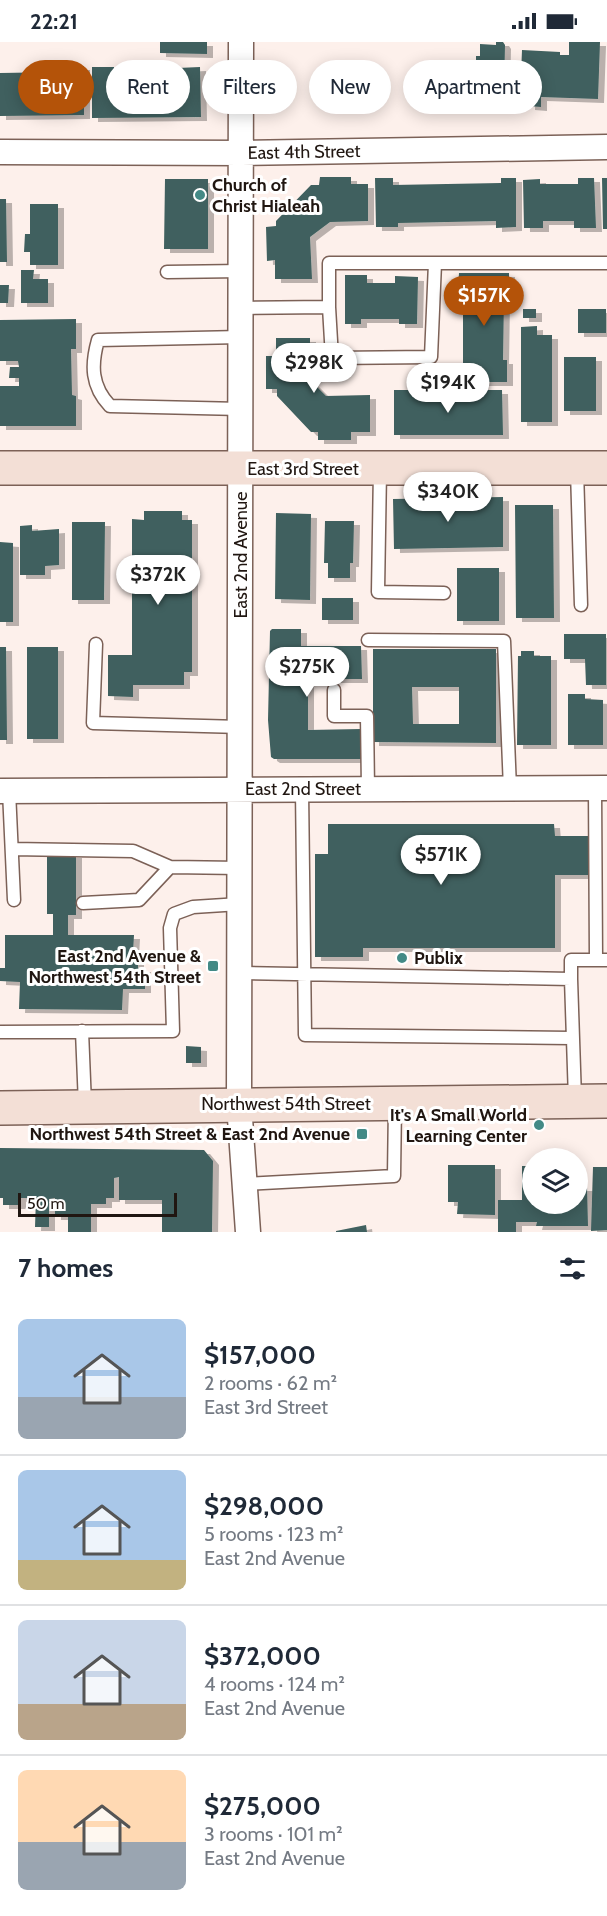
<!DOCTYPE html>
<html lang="en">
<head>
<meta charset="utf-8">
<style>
	:root { --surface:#fff; --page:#f6f6f7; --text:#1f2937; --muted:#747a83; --line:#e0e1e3; --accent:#b45309 }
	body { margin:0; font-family:Cabin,sans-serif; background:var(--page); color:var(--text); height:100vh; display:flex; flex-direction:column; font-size:22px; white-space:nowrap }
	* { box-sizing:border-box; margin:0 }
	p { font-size:20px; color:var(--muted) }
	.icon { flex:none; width:33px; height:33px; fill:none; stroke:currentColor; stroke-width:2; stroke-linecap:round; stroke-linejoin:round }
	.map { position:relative; height:1190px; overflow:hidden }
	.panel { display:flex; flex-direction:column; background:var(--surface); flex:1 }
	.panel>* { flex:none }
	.hud { position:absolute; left:18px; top:18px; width:572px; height:54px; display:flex; gap:12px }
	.controls { position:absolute; left:522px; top:1106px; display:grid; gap:12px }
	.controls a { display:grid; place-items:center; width:66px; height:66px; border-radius:50%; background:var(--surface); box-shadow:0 3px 15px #0003; font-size:30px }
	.scale { position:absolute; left:18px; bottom:15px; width:159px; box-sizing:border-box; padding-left:6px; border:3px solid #201611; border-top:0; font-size:16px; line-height:21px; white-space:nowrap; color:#201611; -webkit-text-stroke:4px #fff; paint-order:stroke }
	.price { position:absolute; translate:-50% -51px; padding:0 14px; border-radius:21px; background:#fff; color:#222; font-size:20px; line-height:39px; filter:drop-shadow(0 2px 3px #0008) }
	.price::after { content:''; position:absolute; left:50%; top:36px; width:18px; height:14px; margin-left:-9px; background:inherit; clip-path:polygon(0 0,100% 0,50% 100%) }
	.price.active { background:var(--accent); color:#fff }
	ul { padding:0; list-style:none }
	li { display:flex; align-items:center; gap:18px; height:150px; padding:0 18px }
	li+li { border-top:2px solid var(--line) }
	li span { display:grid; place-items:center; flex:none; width:168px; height:120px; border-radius:9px; color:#555 }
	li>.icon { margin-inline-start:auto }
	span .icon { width:72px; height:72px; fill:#fffc; stroke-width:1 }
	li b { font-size:26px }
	h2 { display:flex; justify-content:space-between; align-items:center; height:72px; padding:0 18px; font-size:26px }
	.pill { padding:0 21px; border-radius:27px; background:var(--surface); box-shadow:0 3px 15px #0003; font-size:21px; line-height:54px }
	.pill.active { background:var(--accent); color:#fff }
	.status { display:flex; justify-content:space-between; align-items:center; height:42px; padding:0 30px; background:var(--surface); direction:ltr }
	.status svg { height:16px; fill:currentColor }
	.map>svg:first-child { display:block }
	.building { fill:#3f605e; fill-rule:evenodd; filter:url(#shadow) }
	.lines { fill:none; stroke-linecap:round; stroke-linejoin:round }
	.lane-casing { stroke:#7c6157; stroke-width:15 }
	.street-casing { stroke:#7c6157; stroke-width:27 }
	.secondary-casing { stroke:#7c6157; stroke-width:36 }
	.lane { stroke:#fff; stroke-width:12 }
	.street { stroke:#fff; stroke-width:24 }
	.secondary { stroke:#f3dfd6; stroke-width:33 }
	.poi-dot { fill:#438a86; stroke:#fff; stroke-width:2 }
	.labels { text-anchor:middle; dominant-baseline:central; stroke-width:6; stroke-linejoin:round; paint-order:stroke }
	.street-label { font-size:18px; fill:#201611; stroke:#fff }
	.poi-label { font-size:18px; font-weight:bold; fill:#201611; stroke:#fff; text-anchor:end }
</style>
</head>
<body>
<div class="status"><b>22:21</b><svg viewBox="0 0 49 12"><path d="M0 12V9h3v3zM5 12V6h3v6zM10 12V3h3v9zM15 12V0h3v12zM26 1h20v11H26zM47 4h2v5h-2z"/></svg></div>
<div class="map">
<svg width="607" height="1190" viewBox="0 0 607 1190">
	<defs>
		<filter id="shadow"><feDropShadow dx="6" dy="4" stdDeviation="0" flood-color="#0004"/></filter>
	</defs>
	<rect width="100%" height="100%" fill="#fdf0eb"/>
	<path class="building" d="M160 0H207V12L160 11Z
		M496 0H503L505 3 504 47H492V54L476 53V14H480V2L496 3Z
		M569 0H600L598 57 541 55V65L529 64 530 38H540V34L521 33 522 8 560 10V13H569Z
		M63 24H84V73L0 74V31L63 30Z
		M92 25H114V32L178 31V26L200 25 201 75 92 76Z
		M320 135H351V142H368V179L330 180 310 195 312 237H275V218L267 219 266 185 276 184V179L311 143H319Z
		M375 136H393V143L501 141V136H516V185L496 186V179L398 181V185H376Z
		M578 136H594L596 186H574V179H543V186H524L523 138 540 137V142H578Z
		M602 136H607V187H603Z
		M165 137H208V207H164Z
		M0 157H6L7 220H0Z
		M30 162H58V223H30V210H24L25 192H30Z
		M21 228H34L33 237H48V261H21Z
		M459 231H509V254H504L503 318H507V340H459V323H463V249H458Z
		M345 233H367V241H395V234L418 235 417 282H399V277H361V282H345Z
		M0 243H9L8 261H0Z
		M523 267H536V276H523Z
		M578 267H606V291H578Z
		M76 277V307H71L72 353 76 354V384H0V344H19V336H9L10 325H19L18 319H0V278Z
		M537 284V293H552V380H521V285Z
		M276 296H310V338L326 354 370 353V390H351V398H318V390H311L277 354V347H266V314H276Z
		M564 315H596V369H564Z
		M394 348H415V352H480L479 348H502L503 393H394Z
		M503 455V505L394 507 393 457Z
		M515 463H553L554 576H516Z
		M144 469H182V478H192V630H184V643H133V655L108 654V613H132V477L144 478Z
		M276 471 311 472 310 558 275 557Z
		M325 479H354L353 521H350V536H328V521H324Z
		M72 480H105L104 558H72Z
		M32 483V489L59 487V523L45 524V533H20V484Z
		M0 500 13 501V580H0Z
		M457 526H499V579H457Z
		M322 556H353V578H322Z
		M272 587H301V604H361L362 637H308V688L361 687V717H274L271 715 268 678 270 589Z
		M564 592H606V643H586L585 617H564Z
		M0 605H6L7 698H0Z
		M27 605H58V697H27Z
		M373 607H496V701L373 700ZM412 645H459V682H413Z
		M521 609H534V614H551V703H517L518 614H521Z
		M568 652H585V657L603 658V703H568Z
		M328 782H554L555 794H588V833H555V906H363V915H315V812H328Z
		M47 812H76V873H68V893H134L133 910H138V926H145V947H123L122 968 19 967 20 940 0 939V926H5V893H53V872H47Z
		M186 1004 201 1005V1021H186Z
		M0 1106 204 1108 213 1119 212 1190H162V1158H119V1135L114 1136V1156H106V1162H91V1190H68V1174H55V1156L49 1157V1185H35L36 1156H20V1163H3V1156H0Z
		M448 1123H495V1173L457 1172 458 1160H448Z
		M522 1124H532V1161H578V1145H587L588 1184H536L537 1180H516V1190H498V1158H522Z
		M593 1125H607V1188L591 1189Z
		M366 1183 367 1190H336V1189Z"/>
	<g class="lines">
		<defs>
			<path id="lane" d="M167 230 242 229
				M329 265 332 316 431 315 435 221
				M241 266 329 265V221H607
				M241 367 110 364C91 344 91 323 98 298L241 295
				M380 428 378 550 444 551
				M577 428 581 563
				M368 598 504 599 510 747
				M96 602 93 681 241 685
				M334 648V674H367L368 747
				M595 746 596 918
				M302 748 305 993 571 996
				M9 749 14 858
				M12 807 133 809 170 825 240 826
				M83 861 139 858 170 825
				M240 931 571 937 575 1057
				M571 937V918H607
				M82 989 85 1063
				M0 990 173 989 170 886 174 872 193 865 240 862
				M243 1142 394 1134 395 1062"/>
			<path id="street" d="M241 0 239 1062 248 1190
				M0 110 242 111 607 105
				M0 749 607 746"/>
			<path id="secondary" d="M0 426H607
				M0 1066 607 1059"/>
		</defs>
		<use href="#lane" class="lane-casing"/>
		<use href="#street" class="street-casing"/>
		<use href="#secondary" class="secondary-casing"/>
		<use href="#lane" class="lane"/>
		<use href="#street" class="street"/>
		<use href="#secondary" class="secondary"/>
	</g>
	<g class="poi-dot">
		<circle cx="200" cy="153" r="6"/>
		<circle cx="402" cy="916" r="6"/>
		<rect x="207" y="918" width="12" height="12" rx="3"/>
		<circle cx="539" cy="1083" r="6"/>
		<rect x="356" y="1086" width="12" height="12" rx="3"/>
	</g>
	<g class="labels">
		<g class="street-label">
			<text transform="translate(304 110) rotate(-1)">East 4th Street</text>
			<text x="303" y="427">East 3rd Street</text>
			<text transform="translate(241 513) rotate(-90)">East 2nd Avenue</text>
			<text x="303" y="747">East 2nd Street</text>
			<text x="286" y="1062">Northwest 54th Street</text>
		</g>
		<g class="poi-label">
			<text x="212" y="143" text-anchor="start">Church of<tspan x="212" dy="21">Christ Hialeah</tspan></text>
			<text x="201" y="914">East 2nd Avenue &amp;<tspan x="201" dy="21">Northwest 54th Street</tspan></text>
			<text x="414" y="916" text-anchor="start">Publix</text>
			<text x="527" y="1073">It's A Small World<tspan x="527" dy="21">Learning Center</tspan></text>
			<text x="350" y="1092">Northwest 54th Street &amp; East 2nd Avenue</text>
		</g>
	</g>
</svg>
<div class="controls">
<a><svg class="icon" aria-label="layers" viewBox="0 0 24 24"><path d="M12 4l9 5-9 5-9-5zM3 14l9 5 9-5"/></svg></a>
</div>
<div class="scale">50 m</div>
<b class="price active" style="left:484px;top:285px">$157K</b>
<b class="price" style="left:314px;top:352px">$298K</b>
<b class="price" style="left:448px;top:372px">$194K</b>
<b class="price" style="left:448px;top:481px">$340K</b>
<b class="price" style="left:158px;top:564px">$372K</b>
<b class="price" style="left:307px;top:656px">$275K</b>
<b class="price" style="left:441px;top:844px">$571K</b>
<div class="hud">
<a class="pill active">Buy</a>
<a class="pill">Rent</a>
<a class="pill">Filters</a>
<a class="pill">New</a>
<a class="pill">Apartment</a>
</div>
</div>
<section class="panel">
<h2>7 homes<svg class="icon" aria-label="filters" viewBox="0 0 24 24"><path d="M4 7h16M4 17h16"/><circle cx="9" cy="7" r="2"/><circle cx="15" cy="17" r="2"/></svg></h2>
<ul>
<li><span style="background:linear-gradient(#a9c7e8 65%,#9aa5b1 0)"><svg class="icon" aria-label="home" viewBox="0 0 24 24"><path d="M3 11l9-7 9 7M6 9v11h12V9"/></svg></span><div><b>$157,000</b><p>2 rooms · 62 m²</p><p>East 3rd Street</p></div></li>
<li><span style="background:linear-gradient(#a9c7e8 75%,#c2b280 0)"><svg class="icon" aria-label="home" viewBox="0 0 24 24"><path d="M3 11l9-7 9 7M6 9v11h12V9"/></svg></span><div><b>$298,000</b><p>5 rooms · 123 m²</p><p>East 2nd Avenue</p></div></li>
<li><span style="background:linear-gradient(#c9d6e8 70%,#b9a48a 0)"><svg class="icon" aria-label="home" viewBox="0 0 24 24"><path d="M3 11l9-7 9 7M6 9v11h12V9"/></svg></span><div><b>$372,000</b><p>4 rooms · 124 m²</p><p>East 2nd Avenue</p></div></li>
<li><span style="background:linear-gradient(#ffd9b3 60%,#9aa5b1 0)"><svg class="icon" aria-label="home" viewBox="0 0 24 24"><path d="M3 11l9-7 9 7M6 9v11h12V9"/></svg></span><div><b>$275,000</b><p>3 rooms · 101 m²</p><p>East 2nd Avenue</p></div></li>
</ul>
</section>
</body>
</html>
